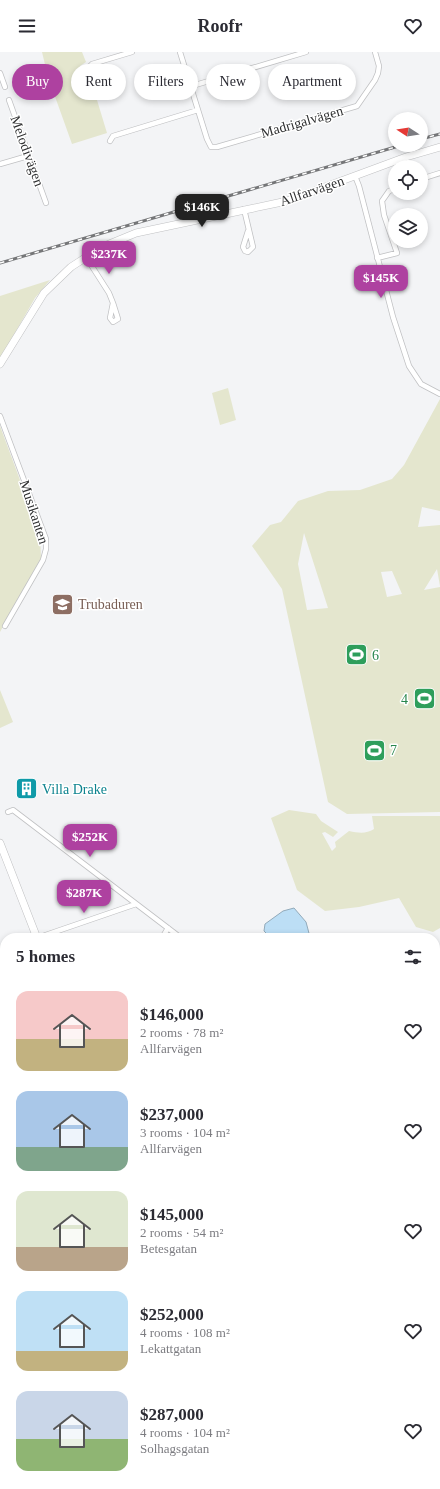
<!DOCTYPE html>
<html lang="en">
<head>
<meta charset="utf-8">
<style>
	:root { --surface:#fff; --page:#f7f7f7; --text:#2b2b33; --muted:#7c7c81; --accent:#ae41a0 }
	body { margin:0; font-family:"Times New Roman",serif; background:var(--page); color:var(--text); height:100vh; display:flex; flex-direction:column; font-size:15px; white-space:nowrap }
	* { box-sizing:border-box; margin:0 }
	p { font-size:13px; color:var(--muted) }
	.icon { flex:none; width:22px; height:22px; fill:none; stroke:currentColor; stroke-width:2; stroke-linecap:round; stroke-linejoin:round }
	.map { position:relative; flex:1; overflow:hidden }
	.drawer { position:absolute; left:0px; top:881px; width:440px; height:556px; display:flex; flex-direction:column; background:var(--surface); border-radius:16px 16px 0 0; box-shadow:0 2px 6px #0003 }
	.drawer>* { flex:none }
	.hud { position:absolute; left:12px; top:12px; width:416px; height:36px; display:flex; gap:8px }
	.needle { width:26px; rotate:282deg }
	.fabs { position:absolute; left:388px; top:60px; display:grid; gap:8px }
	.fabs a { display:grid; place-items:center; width:40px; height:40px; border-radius:50%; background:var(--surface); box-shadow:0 2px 6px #0003; font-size:20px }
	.price { position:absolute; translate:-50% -34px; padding:0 9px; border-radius:8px; background:var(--accent); color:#fff; font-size:13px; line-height:26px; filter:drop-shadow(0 1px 2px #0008) }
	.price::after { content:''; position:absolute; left:50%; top:24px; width:12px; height:9px; margin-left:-6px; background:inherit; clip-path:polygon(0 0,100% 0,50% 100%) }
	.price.on { background:#222; color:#fff }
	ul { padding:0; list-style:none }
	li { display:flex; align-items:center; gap:12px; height:100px; padding:0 16px }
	li span { display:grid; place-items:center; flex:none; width:112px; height:80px; border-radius:12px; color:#555 }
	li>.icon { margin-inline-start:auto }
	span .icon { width:48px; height:48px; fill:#fffc; stroke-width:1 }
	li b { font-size:17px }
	h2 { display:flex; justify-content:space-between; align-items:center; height:48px; padding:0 16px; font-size:17px }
	.tag { padding:0 14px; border-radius:18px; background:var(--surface); box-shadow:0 2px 6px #0003; font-size:14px; line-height:36px }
	.tag.on { background:var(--accent); color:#fff }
	header { display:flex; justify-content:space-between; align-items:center; height:52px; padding:0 16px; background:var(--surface); font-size:18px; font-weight:800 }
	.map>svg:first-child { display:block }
	.green { fill:#e4e6ce; fill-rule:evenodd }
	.water { fill:#bcdef5; stroke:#92aaba }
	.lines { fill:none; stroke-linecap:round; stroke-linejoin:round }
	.street-casing { stroke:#c0c1c3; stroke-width:6 }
	.secondary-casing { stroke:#c0c1c3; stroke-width:8 }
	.highway-casing { stroke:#c0c1c3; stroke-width:10 }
	.street { stroke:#fff; stroke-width:4.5 }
	.secondary { stroke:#fff; stroke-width:7 }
	.highway { stroke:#fff; stroke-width:9 }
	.rail-casing { stroke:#757678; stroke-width:3 }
	.rail { stroke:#fff; stroke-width:1.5; stroke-dasharray:4.5; stroke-linecap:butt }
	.labels { text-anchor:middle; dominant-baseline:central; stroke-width:3; stroke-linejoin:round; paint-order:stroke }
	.street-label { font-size:14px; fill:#303132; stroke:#fff }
	.education-label { font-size:14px; fill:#785e54; stroke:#fff; text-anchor:start }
	.leisure-label { font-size:14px; fill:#27864d; stroke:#fff; text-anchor:start }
	.culture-label { font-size:14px; fill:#0d838f; stroke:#fff; text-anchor:start }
</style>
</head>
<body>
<header><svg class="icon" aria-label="menu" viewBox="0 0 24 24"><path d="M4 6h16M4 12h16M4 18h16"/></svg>Roofr<svg class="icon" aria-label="heart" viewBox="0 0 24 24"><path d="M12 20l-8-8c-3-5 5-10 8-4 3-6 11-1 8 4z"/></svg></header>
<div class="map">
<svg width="440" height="1437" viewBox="0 0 440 1437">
	<rect width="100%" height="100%" fill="#f3f4f6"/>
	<path class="green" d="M42 0H82L86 10 80 14 82 21 90 25 107 81 72 92 48 25Z
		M50 228 35 246 0 307V244Z
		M228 336 236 368 220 373 212 341Z
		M440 347V459L422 455 418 475 440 473V534L437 517 424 538 440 535V760L347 762 328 750 282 537 252 494 270 473 281 470 298 449 328 439 360 438 392 427 404 413ZM304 481 328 556 307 558 298 512ZM392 519 402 542 387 545 381 520Z
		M0 374 40 482 41 507 0 580Z
		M0 638 13 670 0 676Z
		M289 758 316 762 321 769 338 780 333 785 325 780 322 781 332 799 336 795 335 790 349 779C359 781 366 782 374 777L372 764H440V876L433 880 416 875 399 846 359 855 325 859 297 838 271 766Z
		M5 1039V1218L0 1220V1043Z
		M5 1247V1263L0 1260V1248Z
		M5 1273V1329L0 1325V1274Z
		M93 1432H217L213 1434V1437H95Z"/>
	<path class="water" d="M294 856 306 870 310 885 309 886H279L274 882 269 884 264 879 265 872 283 859Z"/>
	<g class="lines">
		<defs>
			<path id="street" d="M180 0 207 87 211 95H217L357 54 375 28 378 21 379 14 375 0
				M88 16 92 12 132 0
				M0 21 5 35
				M192 34 306 0
				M9 48 46 151
				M110 89 113 84 198 58
				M0 112 28 104
				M355 124 359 134 393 265 409 314 421 332 440 342
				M421 127 440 121
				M244 157 253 195 248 200 245 199 243 195 248 179
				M86 205 109 241 113 251 110 266 113 270 118 267 113 251
				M377 206 397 201 384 163 382 149 389 139 395 137
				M0 364 46 487V497L43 508 5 574
				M8 760 13 758 181 886
				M37 886 136 852
				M162 886 168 876
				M0 908 5 920
				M435 984 440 985
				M0 1001 5 998
				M435 1054 440 1051
				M435 1131 440 1128
				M435 1213 440 1209
				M435 1263 440 1262
				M435 1420H440
				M230 1432 232 1437"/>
			<path id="secondary" d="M0 312 44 241 71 215 102 195 136 181 287 149 406 105 440 95
				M0 791 37 886"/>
			<path id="highway" d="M435 1004 440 1002
				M435 1014 440 1011
				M0 1234 5 1233
				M0 1245 5 1243"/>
		</defs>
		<use href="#street" class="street-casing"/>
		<use href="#secondary" class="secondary-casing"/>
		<use href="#highway" class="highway-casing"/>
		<use href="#street" class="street"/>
		<use href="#secondary" class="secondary"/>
		<use href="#highway" class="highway"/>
		<defs>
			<path id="rail" d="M421 87 440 82
				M0 211 402 93"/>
		</defs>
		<use href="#rail" class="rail-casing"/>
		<use href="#rail" class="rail"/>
	</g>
	<defs>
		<symbol id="school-square" viewBox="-11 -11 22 22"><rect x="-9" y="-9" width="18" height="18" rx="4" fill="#8d6e63" stroke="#fff"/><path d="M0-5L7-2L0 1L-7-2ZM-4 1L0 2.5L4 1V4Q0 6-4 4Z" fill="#fff"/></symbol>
		<symbol id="stadium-square" viewBox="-11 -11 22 22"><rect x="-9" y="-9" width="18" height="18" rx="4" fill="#2e9e5b" stroke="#fff"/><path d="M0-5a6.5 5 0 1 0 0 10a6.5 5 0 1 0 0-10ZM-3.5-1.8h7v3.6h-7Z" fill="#fff"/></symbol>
		<symbol id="building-square" viewBox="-11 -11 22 22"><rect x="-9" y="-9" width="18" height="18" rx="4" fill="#0f9aa8" stroke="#fff"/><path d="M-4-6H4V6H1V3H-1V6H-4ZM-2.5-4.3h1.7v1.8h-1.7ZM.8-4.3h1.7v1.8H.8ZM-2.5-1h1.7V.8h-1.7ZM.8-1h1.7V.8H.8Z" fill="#fff"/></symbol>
	</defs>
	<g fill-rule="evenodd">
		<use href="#school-square" x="50" y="540" width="25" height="25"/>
		<use href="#stadium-square" x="344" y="590" width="25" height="25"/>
		<use href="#stadium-square" x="412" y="634" width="25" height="25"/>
		<use href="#stadium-square" x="362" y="686" width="25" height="25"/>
		<use href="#building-square" x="14" y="724" width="25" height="25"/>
	</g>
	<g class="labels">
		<g class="street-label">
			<text transform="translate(302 70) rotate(-16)">Madrigalvägen</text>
			<text transform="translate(27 99) rotate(70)">Melodivägen</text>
			<text transform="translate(312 139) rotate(-19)">Allfarvägen</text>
			<text transform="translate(34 460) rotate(72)">Musikanten</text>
		</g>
		<g class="education-label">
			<text x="78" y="552">Trubaduren</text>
		</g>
		<g class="leisure-label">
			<text x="372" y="603">6</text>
			<text x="408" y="647" text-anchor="end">4</text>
			<text x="390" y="698">7</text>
		</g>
		<g class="culture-label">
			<text x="42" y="737">Villa Drake</text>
		</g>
	</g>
</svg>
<div class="fabs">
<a><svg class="needle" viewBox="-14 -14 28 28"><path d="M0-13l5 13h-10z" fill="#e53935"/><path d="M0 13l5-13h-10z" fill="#7c7c81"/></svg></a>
<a><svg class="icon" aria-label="locate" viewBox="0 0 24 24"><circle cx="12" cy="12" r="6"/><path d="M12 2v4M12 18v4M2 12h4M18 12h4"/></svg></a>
<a><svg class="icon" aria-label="layers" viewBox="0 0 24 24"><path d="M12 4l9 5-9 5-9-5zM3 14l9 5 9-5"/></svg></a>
</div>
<b class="price on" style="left:202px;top:176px">$146K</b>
<b class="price" style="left:109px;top:223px">$237K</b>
<b class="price" style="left:381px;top:247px">$145K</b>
<b class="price" style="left:90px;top:806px">$252K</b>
<b class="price" style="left:84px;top:862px">$287K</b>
<div class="hud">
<a class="tag on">Buy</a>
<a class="tag">Rent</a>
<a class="tag">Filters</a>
<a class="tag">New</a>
<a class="tag">Apartment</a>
</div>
<section class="drawer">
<h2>5 homes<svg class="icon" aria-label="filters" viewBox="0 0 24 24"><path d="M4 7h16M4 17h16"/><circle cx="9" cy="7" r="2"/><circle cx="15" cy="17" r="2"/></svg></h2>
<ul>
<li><span style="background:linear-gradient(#f6c9c9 60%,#c2b280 0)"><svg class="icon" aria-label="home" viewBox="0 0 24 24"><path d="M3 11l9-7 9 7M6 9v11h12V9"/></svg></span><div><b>$146,000</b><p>2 rooms · 78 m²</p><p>Allfarvägen</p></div><svg class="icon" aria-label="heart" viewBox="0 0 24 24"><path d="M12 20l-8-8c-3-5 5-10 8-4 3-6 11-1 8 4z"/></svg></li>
<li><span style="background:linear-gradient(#a9c7e8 70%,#7fa58c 0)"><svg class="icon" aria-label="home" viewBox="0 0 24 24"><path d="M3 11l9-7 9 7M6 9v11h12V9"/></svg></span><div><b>$237,000</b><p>3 rooms · 104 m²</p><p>Allfarvägen</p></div><svg class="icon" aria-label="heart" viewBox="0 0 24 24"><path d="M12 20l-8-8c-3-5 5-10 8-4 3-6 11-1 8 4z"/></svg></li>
<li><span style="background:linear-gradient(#dfe7d0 70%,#b9a48a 0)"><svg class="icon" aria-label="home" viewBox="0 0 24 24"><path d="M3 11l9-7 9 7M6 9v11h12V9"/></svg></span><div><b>$145,000</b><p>2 rooms · 54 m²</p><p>Betesgatan</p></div><svg class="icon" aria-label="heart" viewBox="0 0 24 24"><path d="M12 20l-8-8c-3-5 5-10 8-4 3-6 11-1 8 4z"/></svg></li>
<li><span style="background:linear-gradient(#bfe0f5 75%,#c2b280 0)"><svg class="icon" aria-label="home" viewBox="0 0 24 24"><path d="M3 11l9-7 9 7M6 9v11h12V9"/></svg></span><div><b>$252,000</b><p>4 rooms · 108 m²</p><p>Lekattgatan</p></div><svg class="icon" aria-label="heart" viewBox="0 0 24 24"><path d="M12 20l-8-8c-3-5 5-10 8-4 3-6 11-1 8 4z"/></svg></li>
<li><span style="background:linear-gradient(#c9d6e8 60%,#8fb573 0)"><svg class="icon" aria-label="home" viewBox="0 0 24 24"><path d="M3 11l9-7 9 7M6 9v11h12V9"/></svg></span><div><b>$287,000</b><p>4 rooms · 104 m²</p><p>Solhagsgatan</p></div><svg class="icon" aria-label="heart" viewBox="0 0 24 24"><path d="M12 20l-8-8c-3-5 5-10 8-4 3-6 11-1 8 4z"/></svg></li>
</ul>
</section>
</div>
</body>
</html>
